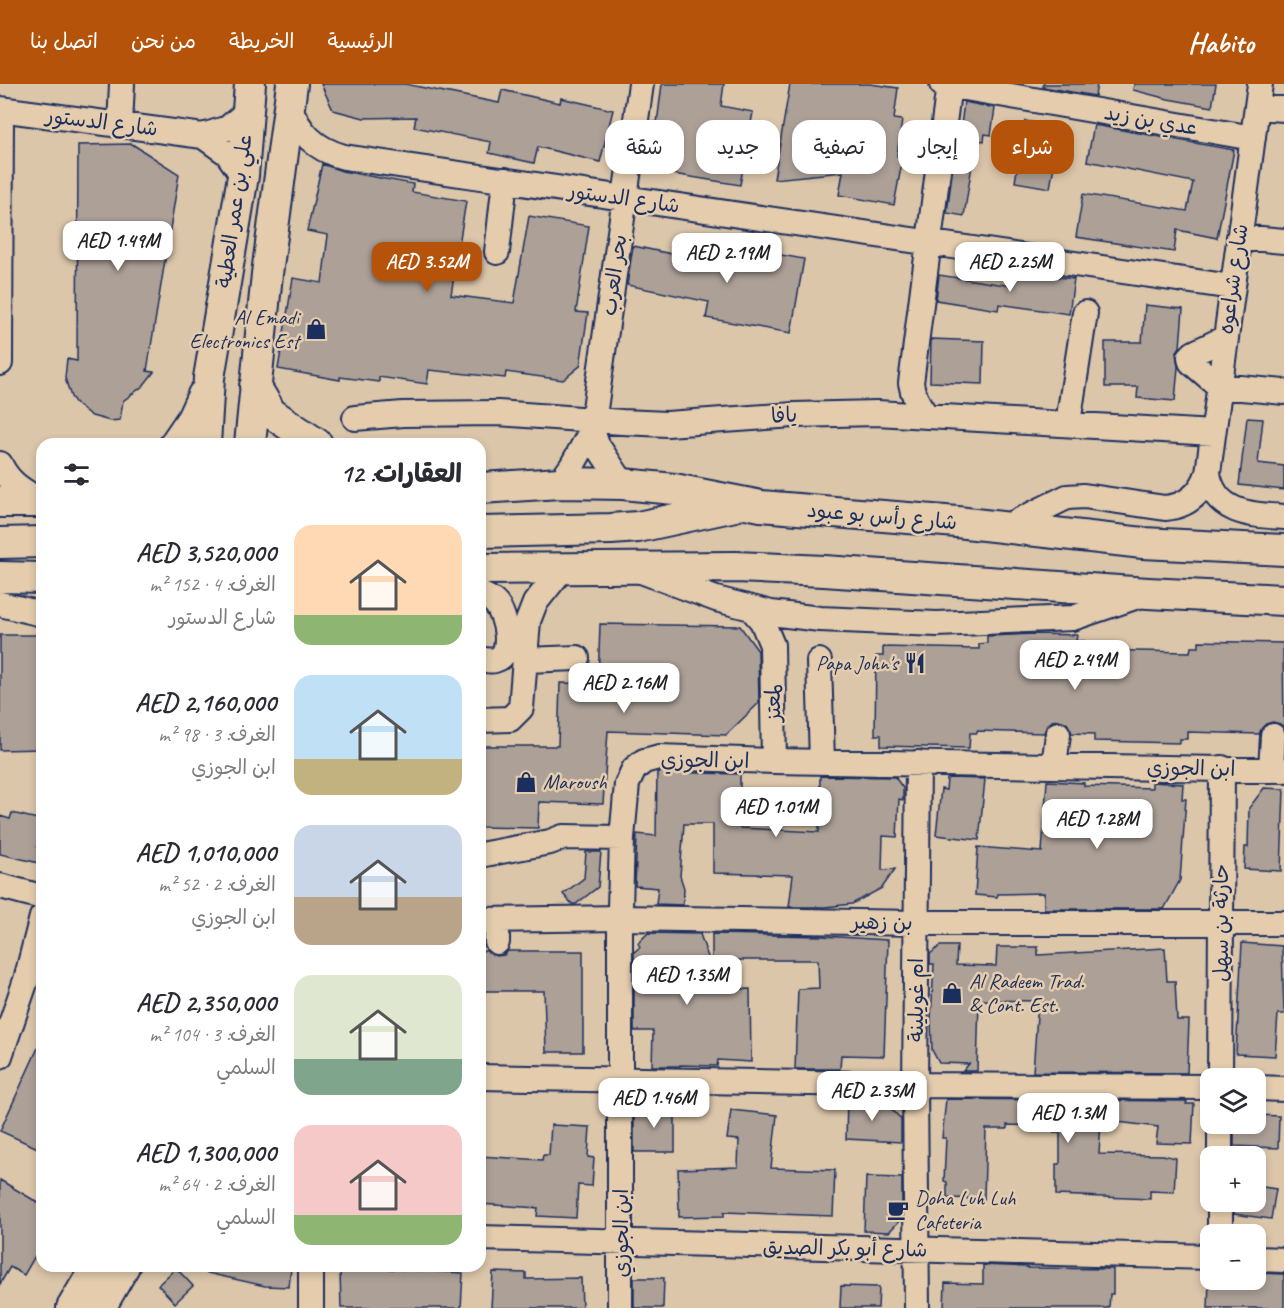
<!DOCTYPE html>
<html lang="ar">
<head>
<meta charset="utf-8">
<style>
	:root { --surface:#fff; --page:#f2f2f3; --text:#2b2b33; --muted:#7c7c81; --accent:#b45309 }
	body { margin:0; font-family:Caveat,"Playpen Sans Arabic",sans-serif; background:var(--page); color:var(--text); direction:rtl; height:100vh; display:flex; flex-direction:column; font-size:22px; white-space:nowrap }
	* { box-sizing:border-box; margin:0 }
	p { font-size:20px; color:var(--muted) }
	.icon { flex:none; width:33px; height:33px; fill:none; stroke:currentColor; stroke-width:2; stroke-linecap:round; stroke-linejoin:round }
	.map { position:relative; flex:1; overflow:hidden; direction:ltr }
	.drawer { position:absolute; left:36px; top:354px; width:450px; height:834px; display:flex; flex-direction:column; background:var(--surface); border-radius:18px; box-shadow:0 3px 9px #0003; direction:rtl }
	.drawer>* { flex:none }
	.banner { position:absolute; left:504px; top:36px; width:570px; height:54px; direction:rtl; display:flex; gap:12px }
	.tools { position:absolute; left:1200px; top:984px; display:grid; gap:12px }
	.tools a { display:grid; place-items:center; width:66px; height:66px; border-radius:12px; background:var(--surface); box-shadow:0 3px 9px #0003; font-size:30px }
	.price { position:absolute; translate:-50% -51px; padding:0 14px; border-radius:12px; background:#fff; color:#222; font-size:20px; line-height:39px; filter:drop-shadow(0 2px 3px #0008) }
	.price::after { content:''; position:absolute; left:50%; top:36px; width:18px; height:14px; margin-left:-9px; background:inherit; clip-path:polygon(0 0,100% 0,50% 100%) }
	.price.active { background:var(--accent); color:#fff }
	ul { padding:0; list-style:none }
	li { display:flex; align-items:center; gap:18px; height:150px; padding:0 24px }
	li span { display:grid; place-items:center; flex:none; width:168px; height:120px; border-radius:18px; color:#555 }
	li>.icon { margin-inline-start:auto }
	span .icon { width:72px; height:72px; fill:#fffc; stroke-width:1 }
	li b { font-size:26px }
	h2 { display:flex; justify-content:space-between; align-items:center; height:72px; padding:0 24px; font-size:26px }
	.tag { padding:0 21px; border-radius:18px; background:var(--surface); box-shadow:0 3px 9px #0003; font-size:21px; line-height:54px }
	.tag.active { background:var(--accent); color:#fff }
	header { display:flex; align-items:center; gap:36px; box-sizing:border-box; height:84px; padding:0 30px; background:var(--accent); color:#fff }
	header strong { font-size:28px }
	nav { display:flex; gap:33px; margin-inline-start:auto; font-size:21px }
	.map>svg:first-child { display:block }
	.building { fill:#aca097; stroke:#1b2f5e; stroke-width:1.5 }
	.lines { fill:none; stroke-linecap:round; stroke-linejoin:round }
	.minor-casing { stroke:#1b2f5e; stroke-width:28 }
	.major-casing { stroke:#1b2f5e; stroke-width:34 }
	.minor { stroke:#e4ccad; stroke-width:24 }
	.major { stroke:#e4ccad; stroke-width:30 }
	.labels { text-anchor:middle; dominant-baseline:central; stroke-width:5; stroke-linejoin:round; paint-order:stroke }
	.street-label { font-size:21px; fill:#1b2f5e; stroke:#e4ccad }
	.poi-label { font-size:21px; fill:#1b2f5e; stroke:#e4ccad; text-anchor:start }
</style>
</head>
<body>
<header>
<strong>Habito</strong>
<nav><a>الرئيسية</a><a>الخريطة</a><a>من نحن</a><a>اتصل بنا</a></nav>
</header>
<div class="map">
<svg width="1284" height="1224" viewBox="0 0 1284 1224">
	<rect width="100%" height="100%" fill="#dcc6aa"/>
	<filter id="ink" filterUnits="userSpaceOnUse"><feTurbulence type="fractalNoise" baseFrequency=".0167" numOctaves="2"/><feDisplacementMap in="SourceGraphic" scale="12" xChannelSelector="R" yChannelSelector="G"/><feConvolveMatrix kernelMatrix="1 2 1 2 8 2 1 2 1" color-interpolation-filters="sRGB"/></filter>
	<g filter="url(#ink)">
		<path class="building" d="M321 0H405L499 19 502 6 560 19 561 14 613 26 600 78 538 63 534 79 489 69 491 58 414 43 416 33 364 34 333 26Z
			M662 0H724L721 22 753 28 740 101 673 90 657 81 650 70 653 38 657 39Z
			M790 0H870L898 4 894 35 902 36 897 72 903 73 894 121 839 111 843 88 774 95Z
			M1043 0H1097L1095 12 1043 3Z
			M1134 0H1216L1212 23 1168 15 1133 6Z
			M964 18 995 24 991 51 985 50 984 57 976 56 964 132 947 129 956 58H959Z
			M1025 37 1061 43 1050 104 1015 98Z
			M1094 41 1234 66 1217 154 1177 146 1174 168 1076 153 1083 110 1187 127 1193 98 1087 77Z
			M132 60 179 90 147 287 154 288 143 302 123 317 120 336 110 337 92 332 77 321 71 313 65 294 67 275 77 277 78 61Z
			M322 80 342 87 413 100 412 108 466 117 451 211 514 219 529 132 589 142 576 228 588 229 580 282 563 296 506 288 505 294 429 286 427 300 379 293V298L340 293V296L278 285 293 194 322 199 328 151 307 147Z
			M719 160 804 175 791 249 706 234 709 218 627 201 633 162 715 179Z
			M1014 187 1074 195 1069 230 999 220 998 226 936 216 939 191 1012 202Z
			M1145 221 1183 225 1180 263 1176 269 1178 283 1175 317 1137 314 1138 303H1105V258H1142Z
			M931 255 984 257 983 300 930 298Z
			M1247 334 1263 335 1258 379 1284 382V406L1239 401Z
			M600 540 740 542 758 567 759 619 726 651 608 647 603 720 539 718 538 744 480 743V662H558L560 599 598 600Z
			M1036 550 1077 551 1076 557H1085V566L1190 568 1191 563H1199V557L1283 559 1284 644 1280 640 1273 638 1266 640 1262 644 1259 650 1188 648V655H1180V659L1094 657V650L1072 649 1067 639 1059 636 1052 637 1047 641 1044 649 977 647V649H970L969 664 881 662V651H875L876 572H883V563L979 565V560L987 559V552Z
			M0 551H42V665L0 666Z
			M657 688 740 690V744L819 748 820 692 895 693 903 704V716L899 715 897 753 883 752 882 786 895 785 882 804 852 820 825 823H789L793 791 713 789V740H684L680 792 684 804 683 821 656 820 658 804 635 802 637 750 656 752Z
			M950 694 985 695 979 756 936 751 941 705 946 706 947 695Z
			M1047 697 1084 699V702L1152 704V698L1183 700 1182 715H1186L1180 796 1164 825H1044V809L998 810 997 813 975 811 978 763 1042 768Z
			M1264 704 1284 705 1281 787 1244 785 1245 763H1248L1249 724Z
			M12 729 42 736 37 763 42 765 39 779 0 770V732L10 735Z
			M586 768H601L598 803 576 820H572L563 810 584 794Z
			M648 849 700 850 709 876H688V906L750 905 751 978 718 976 717 982 680 981V982H652L653 947H634V868L640 863 638 859Z
			M712 850 822 852 888 856 884 972 841 971 840 985H795L798 905 819 904 818 876H712Z
			M1242 859 1282 862 1284 930H1278L1275 972 1236 970Z
			M940 862H957L956 881 996 882 997 863H1038V871L1165 864 1167 897H1175L1177 936H1189L1187 989 1033 988 1038 917 979 916 977 987H963L969 980 939 979 932 966 931 934 934 880H930V870Z
			M480 867H486L496 872 504 871 508 867H583V968H546L544 907H480Z
			M42 955V1066L0 1047Z
			M946 1015 1187 1017 1186 1020H1194L1192 1060 1156 1059 1158 1043 1101 1036 1099 1070 1163 1071 1176 1074 1174 1108 1150 1107V1115L1056 1111V1080H1060V1049H1054V1042L1007 1041V1045H986L984 1115 947 1114V1098L944 1097 946 1054H942Z
			M847 1016 884 1017 901 1035V1058L846 1055Z
			M634 1022H675V1068H634Z
			M731 1026 777 1031 771 1084 835 1086 833 1132 724 1128V1132L679 1133 678 1085 738 1083 739 1056 727 1055Z
			M1256 1031 1279 1032 1278 1064 1234 1062V1040H1256Z
			M551 1041 590 1043 588 1073 594 1074 592 1102 578 1101 576 1134 537 1132 538 1124 480 1120V1072L542 1076 543 1071H549Z
			M866 1093 902 1094V1134L889 1148 864 1147Z
			M0 1096 42 1121V1160L24 1191 10 1183 0 1200Z
			M1256 1102 1276 1105 1271 1135 1234 1130V1118H1256Z
			M983 1181 1028 1183V1184L1113 1185V1210H1110L1109 1224H944L945 1199 983 1200Z
			M207 1182 291 1184 289 1203 265 1202 207 1189Z
			M176 1184 193 1202 175 1219 158 1201Z
			M374 1184 463 1189 461 1224H341L340 1187 374 1186Z
			M493 1188 526 1189V1195L581 1194 582 1224H491Z
			M1256 1189 1284 1190V1224H1208L1209 1196H1256Z
			M634 1194H664L663 1224H634Z
			M841 1202 879 1203 878 1224H840Z"/>
		<g class="lines">
			<defs>
				<path id="minor" d="M942 0 1253 54
					M289 21C299 49 315 65 344 73L1232 203
					M1257 23 1284 25
					M0 25 203 52 227 69 243 92
					M120 41 122 0
					M203 52 228 44 247 28
					M1239 153 1284 157
					M497 168 505 96
					M1225 254 1194 269 1190 273 1191 278 1219 302 1284 308
					M0 279 1 25
					M926 331C918 321 913 312 911 299L949 0
					M355 334 403 330 498 329 622 338 667 340 794 331 877 329 1213 349
					M1068 339 1085 229
					M592 346 597 361 623 400
					M0 380C9 400 24 407 42 418
					M1208 389C1214 430 1252 431 1284 433
					M560 399 572 382 592 346 641 0
					M1006 443 1067 413 1084 412 1165 424C1187 422 1201 410 1208 389L1260 0
					M641 487 716 515 771 529 820 535 937 540 1073 534 1141 511
					M480 510C486 513 492 515 496 520 506 532 515 571 495 576 491 577 484 576 480 575
					M0 520 42 530
					M751 524 762 537 772 561 774 677
					M526 576 577 574
					M819 577 822 678
					M480 636 510 635 521 624 528 537 535 519 563 484
					M1054 682 1058 650
					M1271 685 1273 652
					M480 771 550 758 563 753 622 754
					M0 802 42 813
					M480 836 621 834 917 839H1284
					M497 858V836
					M0 972 26 896 42 833
					M480 993 915 1001 1210 1003
					M1220 994 1222 684
					M1256 1004 1284 1005
					M1220 1072V1040
					M1220 1150V1118
					M480 1154 1210 1173
					M1256 1175 1284 1176
					M311 1224V1182
					M620 1224V824L622 754 627 700 634 685 644 677 659 673 774 677 1284 686
					M917 1224 915 1001 918 679"/>
				<path id="major" d="M255 302 271 329 317 360
					M175 360 192 335 203 311
					M205 360 209 294 243 92 250 0
					M250 360 267 190 292 0
					M480 404 560 399 623 400 674 405 761 422 957 438 1143 459 1284 466
					M0 418H42
					M480 448 611 445 638 443 735 422
					M0 459 42 458
					M480 485 736 483 824 487 1148 509 1284 516
					M0 493 42 494
					M72 1224 97 1182
					M100 1224 124 1182"/>
			</defs>
			<use href="#minor" class="minor-casing"/>
			<use href="#major" class="major-casing"/>
			<use href="#minor" class="minor"/>
			<use href="#major" class="major"/>
		</g>
	</g>
	<defs>
		<symbol id="shop-bare" viewBox="-9 -9 18 18"><path d="M-5-2.5h2.3a2.7 3.5 0 0 1 5.4 0H5L5.5 6h-11ZM-1.5-2.5h3a1.5 2.3 0 0 0-3 0Z" fill="#1b2f5e" stroke="#e4ccad" stroke-width="2.5" paint-order="stroke"/></symbol>
		<symbol id="restaurant-bare" viewBox="-9 -9 18 18"><path d="M-5-6h1v4h1v-4h1v4h1v-4h1v5L-1.5 .5V6h-2V.5L-5-1ZM5-6V6H3V1.5H1.5Q1.5-4 5-6Z" fill="#1b2f5e" stroke="#e4ccad" stroke-width="2.5" paint-order="stroke"/></symbol>
		<symbol id="cafe-bare" viewBox="-9 -9 18 18"><path d="M-5.5-4.5H6V0H3Q3 3.5 0 3.5H-2.5Q-5.5 3.5-5.5 0ZM3-3.2v2h1.7v-2ZM-6 4.5H4V6H-6Z" fill="#1b2f5e" stroke="#e4ccad" stroke-width="2.5" paint-order="stroke"/></symbol>
	</defs>
	<g fill-rule="evenodd">
		<use href="#shop-bare" x="301" y="230" width="30" height="30"/>
		<use href="#restaurant-bare" x="900" y="564" width="30" height="30"/>
		<use href="#shop-bare" x="511" y="683" width="30" height="30"/>
		<use href="#shop-bare" x="937" y="894" width="30" height="30"/>
		<use href="#cafe-bare" x="883" y="1111" width="30" height="30"/>
	</g>
	<g class="labels">
		<g class="street-label">
			<text transform="translate(1151 36) rotate(10)">عدي بن زيد</text>
			<text transform="translate(102 38) rotate(7)">شارع الدستور</text>
			<text transform="translate(624 114) rotate(8)">شارع الدستور</text>
			<text transform="translate(234 127) rotate(-82)">علي بن عمر العطية</text>
			<text transform="translate(614 191) rotate(-82)">بحر العرب</text>
			<text transform="translate(1233 195) rotate(-82)">شارع شراعوه</text>
			<text transform="translate(784 331) rotate(-3)">يافا</text>
			<text transform="translate(882 432) rotate(5)">شارع رأس بو عبود</text>
			<text transform="translate(773 619) rotate(-91)">لمعتز</text>
			<text transform="translate(705 676) rotate(1)">ابن الجوزي</text>
			<text transform="translate(1191 684) rotate(1)">ابن الجوزي</text>
			<text transform="translate(882 838) rotate(1)">بن زهير</text>
			<text transform="translate(1221 839) rotate(-90)">حارثة بن سهل</text>
			<text transform="translate(916 916) rotate(-90)">ام غويلينة</text>
			<text transform="translate(621 1149) rotate(-90)">ابن الجوزي</text>
			<text transform="translate(845 1164) rotate(1)">شارع أبو بكر الصديق</text>
		</g>
		<g class="poi-label">
			<text x="299" y="233" text-anchor="end">Al Emadi<tspan x="299" dy="24">Electronics Est</tspan></text>
			<text x="898" y="579" text-anchor="end">Papa John's</text>
			<text x="543" y="698">Maroush</text>
			<text x="969" y="897">Al Radeem Trad.<tspan x="969" dy="24">&amp; Cont. Est.</tspan></text>
			<text x="915" y="1114">Doha Luh Luh<tspan x="915" dy="24">Cafeteria</tspan></text>
		</g>
	</g>
</svg>
<div class="tools">
<a><svg class="icon" aria-label="layers" viewBox="0 0 24 24"><path d="M12 4l9 5-9 5-9-5zM3 14l9 5 9-5"/></svg></a>
<a>+</a>
<a>−</a>
</div>
<b class="price" style="left:118px;top:188px">AED 1.49M</b>
<b class="price" style="left:727px;top:200px">AED 2.19M</b>
<b class="price active" style="left:427px;top:209px">AED 3.52M</b>
<b class="price" style="left:1010px;top:209px">AED 2.25M</b>
<b class="price" style="left:1075px;top:607px">AED 2.49M</b>
<b class="price" style="left:624px;top:630px">AED 2.16M</b>
<b class="price" style="left:776px;top:754px">AED 1.01M</b>
<b class="price" style="left:1097px;top:766px">AED 1.28M</b>
<b class="price" style="left:687px;top:922px">AED 1.35M</b>
<b class="price" style="left:872px;top:1038px">AED 2.35M</b>
<b class="price" style="left:654px;top:1045px">AED 1.46M</b>
<b class="price" style="left:1068px;top:1060px">AED 1.3M</b>
<div class="banner">
<a class="tag active">شراء</a>
<a class="tag">إيجار</a>
<a class="tag">تصفية</a>
<a class="tag">جديد</a>
<a class="tag">شقة</a>
</div>
<section class="drawer">
<h2>العقارات: 12<svg class="icon" aria-label="filters" viewBox="0 0 24 24"><path d="M4 7h16M4 17h16"/><circle cx="9" cy="7" r="2"/><circle cx="15" cy="17" r="2"/></svg></h2>
<ul>
<li><span style="background:linear-gradient(#ffd9b3 75%,#8fb573 0)"><svg class="icon" aria-label="home" viewBox="0 0 24 24"><path d="M3 11l9-7 9 7M6 9v11h12V9"/></svg></span><div><b>AED 3,520,000</b><p>الغرف: 4 · 152 m²</p><p>شارع الدستور</p></div></li>
<li><span style="background:linear-gradient(#bfe0f5 70%,#c2b280 0)"><svg class="icon" aria-label="home" viewBox="0 0 24 24"><path d="M3 11l9-7 9 7M6 9v11h12V9"/></svg></span><div><b>AED 2,160,000</b><p>الغرف: 3 · 98 m²</p><p>ابن الجوزي</p></div></li>
<li><span style="background:linear-gradient(#c9d6e8 60%,#b9a48a 0)"><svg class="icon" aria-label="home" viewBox="0 0 24 24"><path d="M3 11l9-7 9 7M6 9v11h12V9"/></svg></span><div><b>AED 1,010,000</b><p>الغرف: 2 · 52 m²</p><p>ابن الجوزي</p></div></li>
<li><span style="background:linear-gradient(#dfe7d0 70%,#7fa58c 0)"><svg class="icon" aria-label="home" viewBox="0 0 24 24"><path d="M3 11l9-7 9 7M6 9v11h12V9"/></svg></span><div><b>AED 2,350,000</b><p>الغرف: 3 · 104 m²</p><p>السلمي</p></div></li>
<li><span style="background:linear-gradient(#f6c9c9 75%,#8fb573 0)"><svg class="icon" aria-label="home" viewBox="0 0 24 24"><path d="M3 11l9-7 9 7M6 9v11h12V9"/></svg></span><div><b>AED 1,300,000</b><p>الغرف: 2 · 64 m²</p><p>السلمي</p></div></li>
</ul>
</section>
</div>
</body>
</html>
